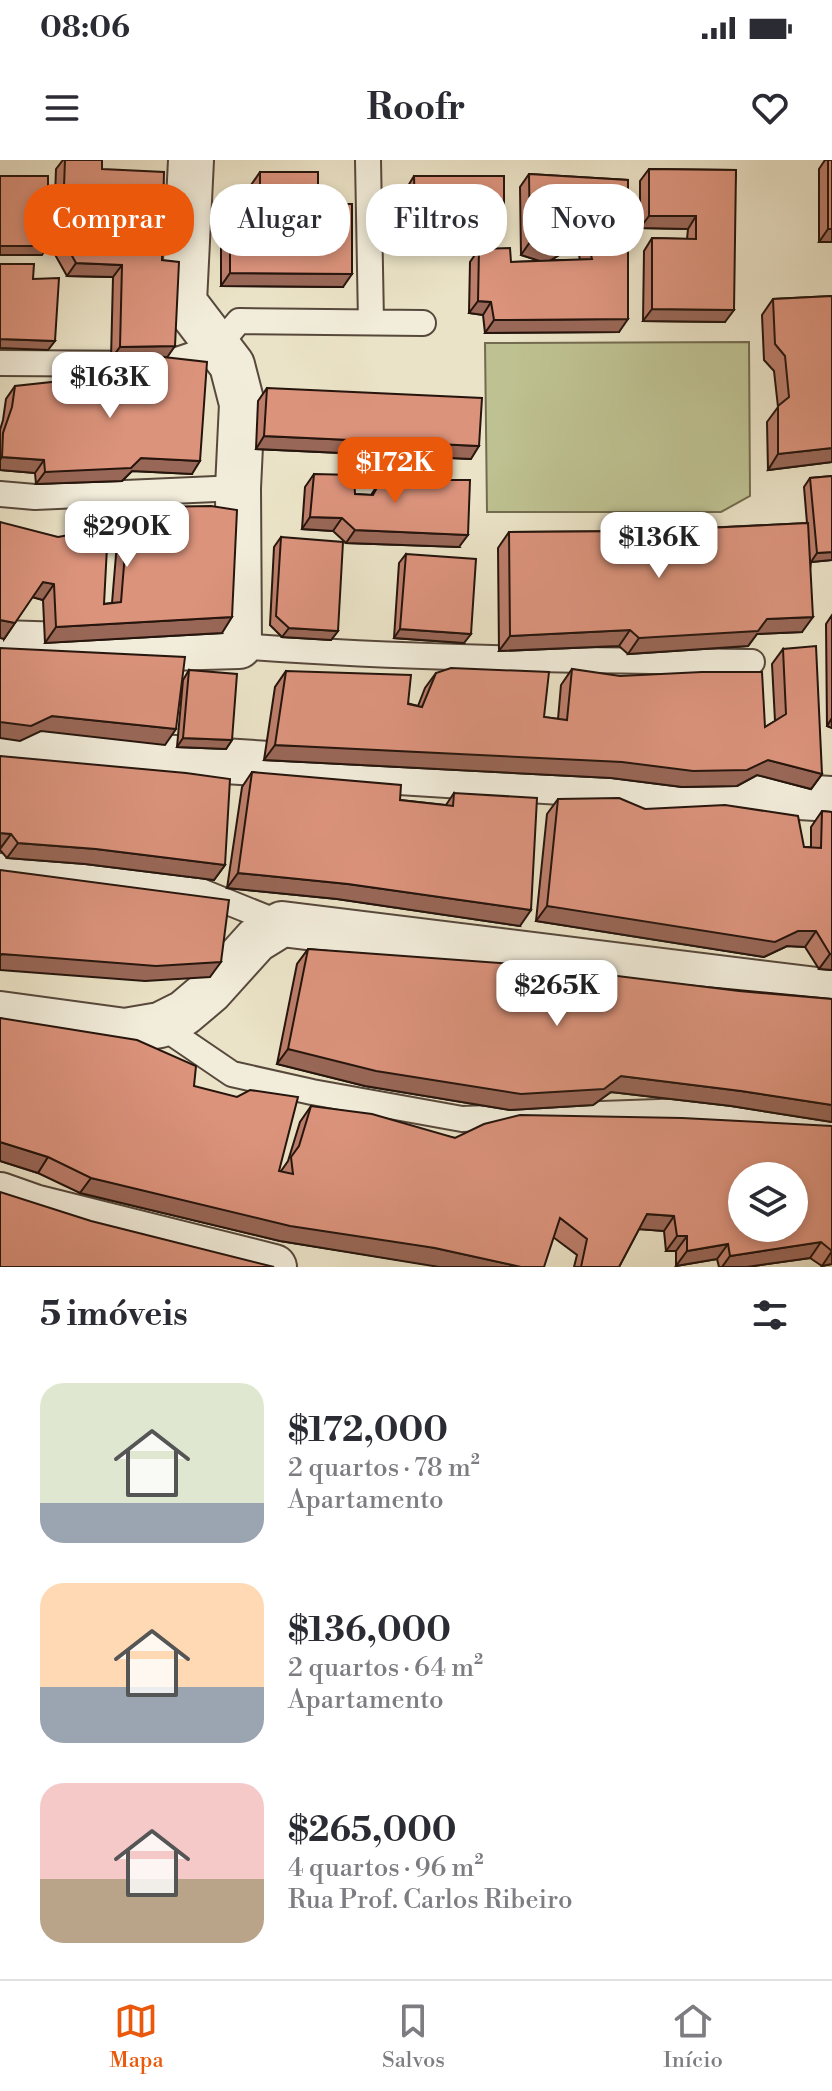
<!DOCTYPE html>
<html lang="pt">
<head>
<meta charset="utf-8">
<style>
	:root { --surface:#fff; --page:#f2f2f3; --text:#2b2b33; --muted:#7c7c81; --line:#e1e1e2; --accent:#ea580c }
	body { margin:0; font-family:"Libre Bodoni",serif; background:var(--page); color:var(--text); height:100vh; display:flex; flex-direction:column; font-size:30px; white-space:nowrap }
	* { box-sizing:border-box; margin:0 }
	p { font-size:26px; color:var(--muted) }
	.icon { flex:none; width:44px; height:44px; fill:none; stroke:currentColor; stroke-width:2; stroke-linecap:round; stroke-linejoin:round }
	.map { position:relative; height:1107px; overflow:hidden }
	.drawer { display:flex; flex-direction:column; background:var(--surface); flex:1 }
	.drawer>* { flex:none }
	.banner { position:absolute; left:24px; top:24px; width:784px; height:72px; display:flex; gap:16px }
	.tools { position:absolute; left:728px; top:1002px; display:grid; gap:16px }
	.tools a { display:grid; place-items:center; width:80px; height:80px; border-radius:50%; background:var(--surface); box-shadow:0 4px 12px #0003; font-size:40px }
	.price { position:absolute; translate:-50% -68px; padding:0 18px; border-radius:16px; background:#fff; color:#222; font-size:26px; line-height:52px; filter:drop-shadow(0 2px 4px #0008) }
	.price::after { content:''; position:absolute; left:50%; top:48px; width:24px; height:18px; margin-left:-12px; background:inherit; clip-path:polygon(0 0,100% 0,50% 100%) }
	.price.selected { background:var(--accent); color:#fff }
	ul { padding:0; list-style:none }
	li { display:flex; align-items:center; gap:24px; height:200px; padding:0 40px }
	li span { display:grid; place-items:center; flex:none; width:224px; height:160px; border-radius:24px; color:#555 }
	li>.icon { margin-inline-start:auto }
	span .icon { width:96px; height:96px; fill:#fffc; stroke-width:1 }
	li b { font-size:34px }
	h2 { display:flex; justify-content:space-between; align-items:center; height:96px; padding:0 40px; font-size:34px }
	.tag { padding:0 28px; border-radius:32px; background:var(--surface); box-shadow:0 4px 12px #0003; font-size:28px; line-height:72px }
	.tag.selected { background:var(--accent); color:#fff }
	.status { display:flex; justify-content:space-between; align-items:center; height:56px; padding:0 40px; background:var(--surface); direction:ltr }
	.status svg { height:22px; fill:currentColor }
	header { display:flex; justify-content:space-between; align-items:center; height:104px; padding:0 40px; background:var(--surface); font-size:36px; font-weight:700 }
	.menu { display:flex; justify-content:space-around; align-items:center; height:112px; border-top:2px solid var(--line); background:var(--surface); font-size:22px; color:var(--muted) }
	.menu a { display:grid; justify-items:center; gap:4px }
	.menu .selected { color:var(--accent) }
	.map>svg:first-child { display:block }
	.grass { fill:#bec191; stroke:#726b4f; stroke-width:2 }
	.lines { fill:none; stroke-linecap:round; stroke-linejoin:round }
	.lane-casing { stroke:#57483c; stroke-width:28 }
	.street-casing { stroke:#57483c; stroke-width:48 }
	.lane { stroke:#f2eddb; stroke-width:24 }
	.street { stroke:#f2eddb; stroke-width:44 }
	.wall { fill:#bc7e6b; stroke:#26150d; stroke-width:2; fill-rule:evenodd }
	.shaded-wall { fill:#996757; stroke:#26150d; stroke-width:2 }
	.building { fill:#db937c; stroke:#26150d; stroke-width:2; fill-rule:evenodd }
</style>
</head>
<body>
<div class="status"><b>08:06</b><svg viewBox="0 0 49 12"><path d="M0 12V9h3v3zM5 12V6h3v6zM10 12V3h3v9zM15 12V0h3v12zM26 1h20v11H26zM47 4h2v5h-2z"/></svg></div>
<header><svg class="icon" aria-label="menu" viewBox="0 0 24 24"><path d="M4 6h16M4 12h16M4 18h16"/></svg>Roofr<svg class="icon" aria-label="heart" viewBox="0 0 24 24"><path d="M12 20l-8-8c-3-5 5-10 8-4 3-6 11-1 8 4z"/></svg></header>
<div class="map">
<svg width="832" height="1107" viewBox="0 0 832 1107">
	<rect width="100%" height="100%" fill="#ebe3c7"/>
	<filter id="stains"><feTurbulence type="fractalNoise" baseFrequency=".0025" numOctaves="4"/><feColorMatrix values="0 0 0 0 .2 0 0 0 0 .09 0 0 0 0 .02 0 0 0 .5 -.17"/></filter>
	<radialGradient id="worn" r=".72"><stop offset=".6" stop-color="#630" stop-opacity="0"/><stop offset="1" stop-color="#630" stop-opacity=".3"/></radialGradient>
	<path class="grass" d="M749 182 750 336 721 352H487L485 183Z"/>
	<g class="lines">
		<defs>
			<path id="lane" d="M368 0 371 162
				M0 203 165 204 218 186 239 161 423 163
				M0 334 35 337 238 328
				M239 486C409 499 581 500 752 502
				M0 706 188 726 282 764
				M160 865 232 914 312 932 462 959 687 951 832 970"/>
			<path id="street" d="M0 483 167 488 239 486 238 328 242 244 232 205 184 142 191 0
				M0 584 63 591 832 639
				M0 854 125 871 160 865 184 853 210 831 256 780 282 764 832 832
				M0 1035 34 1047 274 1107"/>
		</defs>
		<use href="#lane" class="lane-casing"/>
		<use href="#street" class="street-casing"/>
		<use href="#lane" class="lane"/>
		<use href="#street" class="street"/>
	</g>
	<path class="wall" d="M63 0H102V9L162 100 167 198 192 314 132 311 122 321 36 324 35 313 0 310V270L3 260 6 239 15 226 135 233 137 208 143 199H111L113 117 67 116 53 91 56 9Z
		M825 0H832V82H819V9Z
		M649 9 736 10 725 162 643 161 644 91 652 78 687 79 688 69 640 68V21Z
		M260 12 318 44 343 127 221 126V57L230 44H251V25Z
		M529 14 628 20 619 172 485 173 483 155 469 153 470 102 479 89 511 102 540 101 521 95 520 27ZM561 94 579 95 580 100H551Z
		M414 16 504 52 498 61 409 62 408 26Z
		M832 136V302L768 310 767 262 778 247 774 211 764 200 762 155 773 139Z
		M267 228 471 299 256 289 258 241Z
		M314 314 355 334 371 335 381 320 459 387 346 383 333 371 302 369 305 327Z
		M832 316V400L811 402 802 472 757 474 748 486 628 494 619 486 499 491 498 388 509 372 643 371 807 363 804 327 810 318Z
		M128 356 222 473 45 483 43 440 32 437 4 479 0 362 104 444 112 443 118 371Z
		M281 377 338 471 331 480 282 477 270 465 274 387Z
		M406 394 464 483 394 478 399 403Z
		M832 455V568L827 566 826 464Z
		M783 489 822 614 811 629 757 615 737 626 682 627 611 618 264 600 275 527 286 511 418 546 425 528 436 513 544 557 558 559 561 525 572 509 765 567 775 561 772 504Z
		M189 510 232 580 226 589 177 587 183 520Z
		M0 596 225 705 214 720 85 704 7 698 0 690Z
		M252 612 400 640 446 645 454 633 520 766 337 739 227 728 242 627Z
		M558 639 645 649 804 687H811V667L822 651 832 652V810L819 809 805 787 787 786 764 797 536 761 547 654Z
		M308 789 832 839V962L731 946 611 932 593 945 510 950 365 926 277 904 297 804Z
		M0 858 194 926 279 1011H281L288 1001 300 962 311 946 455 978 832 966V1104L822 1106 810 1098 747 1107H719L717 1099 676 1106V1091H666L664 1071 639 1069 619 1107H574L577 1095 553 1077 424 1104 280 1081 80 1033 38 1013 0 1001Z"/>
	<path class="shaded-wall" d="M504 52 498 61 409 62 415 53Z
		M649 56H696L688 69 640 68Z
		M828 69H832V82H819Z
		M530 82H570L588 83 579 95 561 94 546 103 521 95Z
		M0 86H48L42 95H0Z
		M76 103 122 105 113 117 67 116Z
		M230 113 352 114 343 127 221 126Z
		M478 141 491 142 483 155 469 153Z
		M652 149 734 150 725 162 643 161Z
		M628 159 619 172 485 173 494 160Z
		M0 179 55 181 48 190 0 188Z
		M175 186 166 199 146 195 143 199H111L120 187Z
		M264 276 479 286 471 299 256 289Z
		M832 288V302L768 310 778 294Z
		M2 297 44 300 35 313 0 310V300Z
		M141 298 200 301 192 314 132 311 122 321 36 324 45 312Z
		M310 357 342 358 333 371 302 369Z
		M355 370 468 375 459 387 346 383Z
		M832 392V400L811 402 817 393Z
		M43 422 54 424 43 440 32 437Z
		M232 457 222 473 45 483 56 467Z
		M813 457 802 472 757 474 748 486 628 494 639 478 767 459Z
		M0 460 15 463 4 479 0 478Z
		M289 468 338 471 331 480 282 477Z
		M400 469 471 474 464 483 394 478Z
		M630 470 619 486 499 491 510 476Z
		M52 556 176 569 165 585 41 571 20 581 0 578V562Z
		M832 558V568L827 566Z
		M183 578 232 580 226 589 177 587Z
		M275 585 768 600 822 614 811 629 757 615 737 626 682 627 611 618 264 600Z
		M0 673 11 674 0 689Z
		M18 683 96 689 225 705 214 720 85 704 7 698Z
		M238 713 348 724 531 750 520 766 337 739 227 728Z
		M547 746 816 771 805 787 787 786 764 797 536 761Z
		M2 794 221 802 210 817 145 821 0 810V795Z
		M830 794H832V810L819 809Z
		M288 889 621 916 741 931 832 945V962L731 946 611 932 593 945 510 950 365 926 277 904Z
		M0 982 48 997 38 1013 0 1001Z
		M91 1018 435 1088 521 1107H439L280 1081 80 1033Z
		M647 1054 674 1056 664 1071 636 1069Z
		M677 1076H687L676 1091H666Z
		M821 1082 810 1098 747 1107H722L730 1096Z
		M728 1084 717 1099 676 1106 687 1091Z
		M832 1091V1104L822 1106Z"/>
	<path class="building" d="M65 0H102V9L164 12 162 100 179 102 175 186 120 187 122 105 76 103 62 78Z
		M828 0H832V69H828Z
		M649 9 736 10 734 150 652 149V78L696 79V56H649Z
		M260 12H318V44H352V114L230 113V44H260Z
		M529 14 628 20V159L494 160 491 142 478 141 479 89 510 88 511 102 592 99 588 83 570 82 555 90 530 82Z
		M0 16H48V86H0Z
		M414 16H504V52L415 53Z
		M0 104H34L33 119 59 118 55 181 0 179Z
		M832 136V288L778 294V246L789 237 785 196 775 184 773 139Z
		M146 195 207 202 200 301 141 298 131 308 45 312 44 300 2 297 3 273 12 247 15 226 70 220 142 235Z
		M267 228 482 238 479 286 264 276Z
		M314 314 354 315 355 334 373 335 381 320H470L468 375 355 370 342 358 310 357Z
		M832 316V392L817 393 810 318Z
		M211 346 237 350 232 457 56 467 54 424 43 422 15 463 0 460V362L58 377 108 368 104 444 121 442 128 356 153 347Z
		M808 363 813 457 767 459 758 471 639 478 630 470 510 476 509 372 643 371Z
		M281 377 343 382 338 471 289 468 276 456Z
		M406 394 476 399 471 474 400 469Z
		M816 486 822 614 768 600 747 610 693 611 622 602 275 585 286 511 411 515 408 544 422 547 436 513 451 508 549 512 544 557 567 560 572 509 620 516 702 512H762L765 567 786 554 783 489Z
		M0 488 185 497 176 569 52 556 31 566 0 562Z
		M189 510 237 514 232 580 183 578Z
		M0 596 186 613 230 619 225 705 96 689 18 683 11 674 0 673Z
		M252 612 401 625 400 640 453 646 454 633 537 638 531 750 348 724 238 713Z
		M619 638 645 649 725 645 798 656 804 687 821 688 822 651 832 652V794H830L816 771H798L775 782 547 746 558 639Z
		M0 710 229 740 221 802 156 806 2 794 0 795Z
		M308 789 528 805 739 831 832 839V945L741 931 621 916 604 929 521 934 376 911 288 889Z
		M0 858 137 880 196 906 194 926 237 937 250 930 298 937 279 1011 293 1014 291 997 299 986 311 946 372 954 455 978 484 964 520 955 682 958 832 966V1091L821 1082 730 1096 728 1084 687 1091V1076H677L674 1056 647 1054 619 1107H581L587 1079 560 1058 544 1107H521L435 1088 290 1066 91 1018 48 997 0 982ZM742 1016H794V1068H742Z
		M0 1032 91 1061 274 1107H0Z"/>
	<rect width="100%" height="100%" filter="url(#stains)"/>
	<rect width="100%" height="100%" fill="url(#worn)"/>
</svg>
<div class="tools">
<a><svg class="icon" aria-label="layers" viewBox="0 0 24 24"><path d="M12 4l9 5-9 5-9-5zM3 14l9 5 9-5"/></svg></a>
</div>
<b class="price" style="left:110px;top:260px">$163K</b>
<b class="price selected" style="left:395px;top:345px">$172K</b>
<b class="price" style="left:127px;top:409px">$290K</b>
<b class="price" style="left:659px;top:420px">$136K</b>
<b class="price" style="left:557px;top:868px">$265K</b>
<div class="banner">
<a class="tag selected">Comprar</a>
<a class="tag">Alugar</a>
<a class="tag">Filtros</a>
<a class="tag">Novo</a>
</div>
</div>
<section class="drawer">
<h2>5 imóveis<svg class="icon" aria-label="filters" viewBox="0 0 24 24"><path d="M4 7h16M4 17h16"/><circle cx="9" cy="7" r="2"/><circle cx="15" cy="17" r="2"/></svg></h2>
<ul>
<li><span style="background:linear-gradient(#dfe7d0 75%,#9aa5b1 0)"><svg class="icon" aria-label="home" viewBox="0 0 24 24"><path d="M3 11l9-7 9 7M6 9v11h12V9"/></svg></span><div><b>$172,000</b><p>2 quartos · 78 m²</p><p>Apartamento</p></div></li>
<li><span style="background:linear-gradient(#ffd9b3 65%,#9aa5b1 0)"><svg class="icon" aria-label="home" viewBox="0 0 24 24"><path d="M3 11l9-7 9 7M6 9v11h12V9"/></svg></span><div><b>$136,000</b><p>2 quartos · 64 m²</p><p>Apartamento</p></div></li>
<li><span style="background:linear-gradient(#f6c9c9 60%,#b9a48a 0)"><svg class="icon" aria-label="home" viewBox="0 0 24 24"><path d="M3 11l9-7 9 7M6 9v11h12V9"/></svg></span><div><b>$265,000</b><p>4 quartos · 96 m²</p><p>Rua Prof. Carlos Ribeiro</p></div></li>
</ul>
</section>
<nav class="menu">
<a class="selected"><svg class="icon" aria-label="map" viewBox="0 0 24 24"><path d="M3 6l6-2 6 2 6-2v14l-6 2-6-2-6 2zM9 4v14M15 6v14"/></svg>Mapa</a>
<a><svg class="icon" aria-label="saved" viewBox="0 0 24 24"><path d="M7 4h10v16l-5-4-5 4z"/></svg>Salvos</a>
<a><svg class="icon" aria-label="home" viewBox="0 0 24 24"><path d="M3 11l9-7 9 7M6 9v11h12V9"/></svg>Início</a>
</nav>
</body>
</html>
